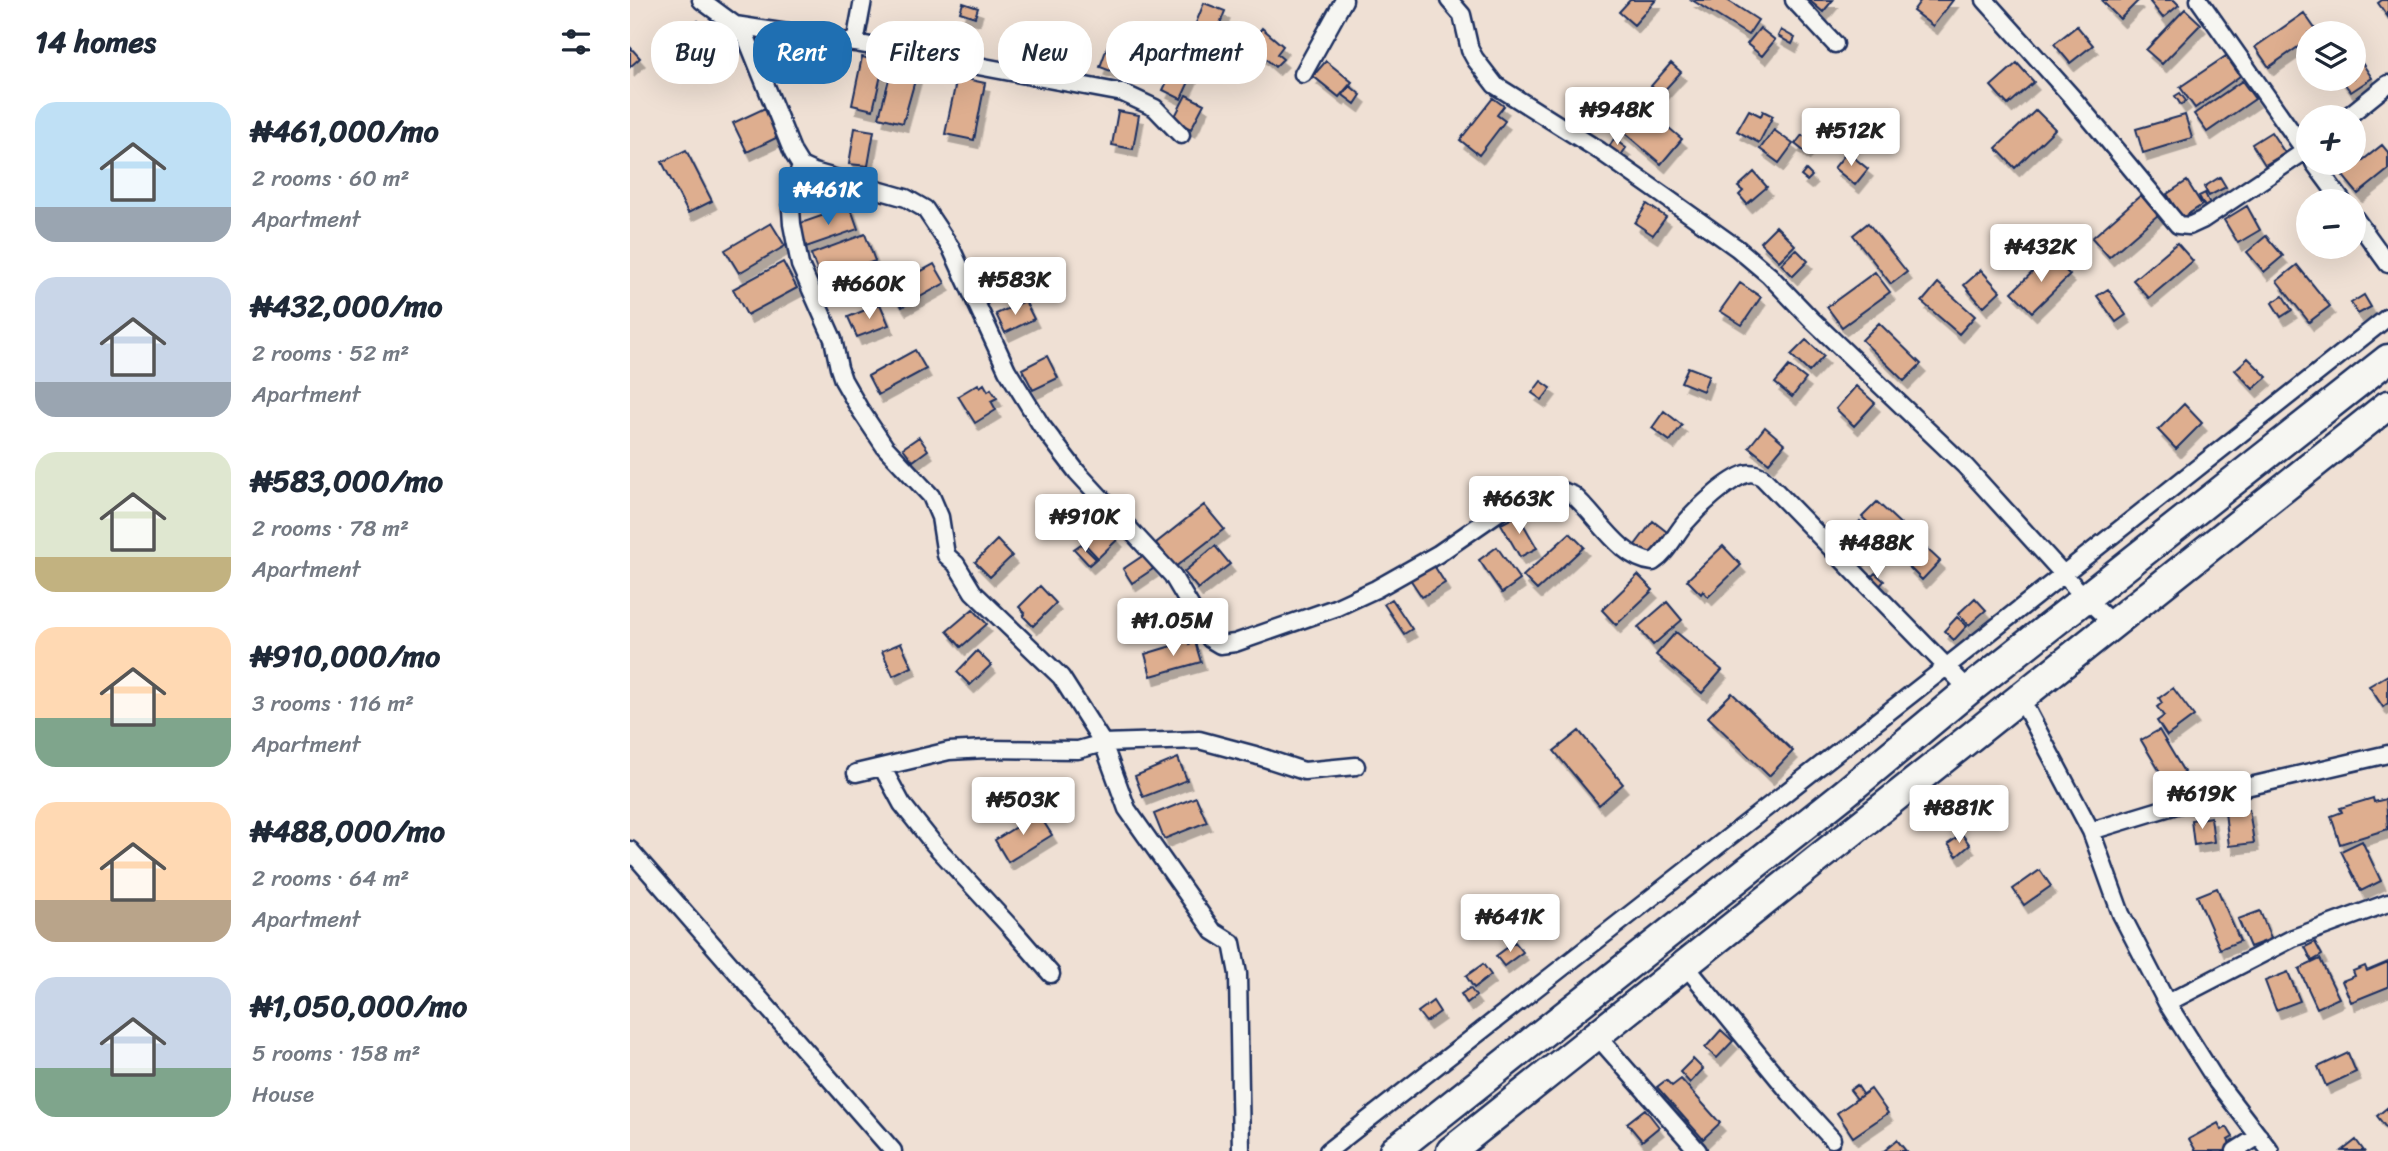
<!DOCTYPE html>
<html lang="en">
<head>
<meta charset="utf-8">
<style>
	:root { --surface:#fff; --page:#f2f2f3; --text:#1f2937; --muted:#747a83; --accent:#1f6fb2 }
	body { margin:0; font-family:Sriracha,sans-serif; background:var(--page); color:var(--text); height:100vh; display:flex; flex-direction:column; font-size:26px; white-space:nowrap }
	* { box-sizing:border-box; margin:0 }
	p { font-size:23px; color:var(--muted) }
	.icon { flex:none; width:38px; height:38px; fill:none; stroke:currentColor; stroke-width:2; stroke-linecap:round; stroke-linejoin:round }
	.map { position:relative; flex:1; overflow:hidden }
	.details { display:flex; flex-direction:column; background:var(--surface); width:630px }
	.details>* { flex:none }
	.guide { position:absolute; left:21px; top:21px; width:665px; height:63px; display:flex; gap:14px }
	.buttons { position:absolute; left:1666px; top:21px; display:grid; gap:14px }
	.buttons a { display:grid; place-items:center; width:70px; height:70px; border-radius:50%; background:var(--surface); box-shadow:0 7px 28px #0002; font-size:35px }
	.price { position:absolute; translate:-50% -60px; padding:0 16px; border-radius:7px; background:#fff; color:#222; font-size:23px; line-height:46px; filter:drop-shadow(0 2px 4px #0008) }
	.price::after { content:''; position:absolute; left:50%; top:42px; width:21px; height:16px; margin-left:-10px; background:inherit; clip-path:polygon(0 0,100% 0,50% 100%) }
	.price.selected { background:var(--accent); color:#fff }
	ul { padding:0; list-style:none }
	li { display:flex; align-items:center; gap:21px; height:175px; padding:0 35px }
	li span { display:grid; place-items:center; flex:none; width:196px; height:140px; border-radius:21px; color:#555 }
	li>.icon { margin-inline-start:auto }
	span .icon { width:84px; height:84px; fill:#fffc; stroke-width:1 }
	li b { font-size:30px }
	h2 { display:flex; justify-content:space-between; align-items:center; height:84px; padding:0 35px; font-size:30px }
	.pill { padding:0 24px; border-radius:28px; background:var(--surface); box-shadow:0 7px 28px #0002; font-size:24px; line-height:63px }
	.pill.selected { background:var(--accent); color:#fff }
	main { display:flex; flex:1; min-height:0 }
	.map>svg:first-child { display:block }
	.building { fill:#deae8f; stroke:#1b2f5e; stroke-width:2; filter:url(#shadow) }
	.lines { fill:none; stroke-linecap:round; stroke-linejoin:round }
	.street-casing { stroke:#1b2f5e; stroke-width:21 }
	.highway-casing { stroke:#1b2f5e; stroke-width:33 }
	.street { stroke:#f6f6f2; stroke-width:16 }
	.highway { stroke:#f6f6f2; stroke-width:28 }
</style>
</head>
<body>
<main>
<section class="details">
<h2>14 homes<svg class="icon" aria-label="filters" viewBox="0 0 24 24"><path d="M4 7h16M4 17h16"/><circle cx="9" cy="7" r="2"/><circle cx="15" cy="17" r="2"/></svg></h2>
<ul>
<li><span style="background:linear-gradient(#bfe0f5 75%,#9aa5b1 0)"><svg class="icon" aria-label="home" viewBox="0 0 24 24"><path d="M3 11l9-7 9 7M6 9v11h12V9"/></svg></span><div><b>₦461,000/mo</b><p>2 rooms · 60 m²</p><p>Apartment</p></div></li>
<li><span style="background:linear-gradient(#c9d6e8 75%,#9aa5b1 0)"><svg class="icon" aria-label="home" viewBox="0 0 24 24"><path d="M3 11l9-7 9 7M6 9v11h12V9"/></svg></span><div><b>₦432,000/mo</b><p>2 rooms · 52 m²</p><p>Apartment</p></div></li>
<li><span style="background:linear-gradient(#dfe7d0 75%,#c2b280 0)"><svg class="icon" aria-label="home" viewBox="0 0 24 24"><path d="M3 11l9-7 9 7M6 9v11h12V9"/></svg></span><div><b>₦583,000/mo</b><p>2 rooms · 78 m²</p><p>Apartment</p></div></li>
<li><span style="background:linear-gradient(#ffd9b3 65%,#7fa58c 0)"><svg class="icon" aria-label="home" viewBox="0 0 24 24"><path d="M3 11l9-7 9 7M6 9v11h12V9"/></svg></span><div><b>₦910,000/mo</b><p>3 rooms · 116 m²</p><p>Apartment</p></div></li>
<li><span style="background:linear-gradient(#ffd9b3 70%,#b9a48a 0)"><svg class="icon" aria-label="home" viewBox="0 0 24 24"><path d="M3 11l9-7 9 7M6 9v11h12V9"/></svg></span><div><b>₦488,000/mo</b><p>2 rooms · 64 m²</p><p>Apartment</p></div></li>
<li><span style="background:linear-gradient(#c9d6e8 65%,#7fa58c 0)"><svg class="icon" aria-label="home" viewBox="0 0 24 24"><path d="M3 11l9-7 9 7M6 9v11h12V9"/></svg></span><div><b>₦1,050,000/mo</b><p>5 rooms · 158 m²</p><p>House</p></div></li>
</ul>
</section>
<div class="map">
<svg width="1758" height="1151" viewBox="0 0 1758 1151">
	<defs>
		<filter id="shadow"><feDropShadow dx="4.5" dy="8" stdDeviation="0" flood-color="#0004"/></filter>
	</defs>
	<rect width="100%" height="100%" fill="#efe0d4"/>
	<filter id="ink" filterUnits="userSpaceOnUse"><feTurbulence type="fractalNoise" baseFrequency=".0143" numOctaves="2"/><feDisplacementMap in="SourceGraphic" scale="14" xChannelSelector="R" yChannelSelector="G"/><feConvolveMatrix kernelMatrix="1 2 1 2 8 2 1 2 1" color-interpolation-filters="sRGB"/></filter>
	<g filter="url(#ink)">
		<path class="building" d="M1000 0H1026L1004 25 989 12Z
			M1062 0H1097L1128 20 1118 35Z
			M1179 0H1203L1193 12Z
			M1291 0H1323L1303 26 1283 11Z
			M1473 0H1507L1508 1 1490 19 1472 1Z
			M1522 0H1544L1549 5 1533 18 1520 2Z
			M1752 0H1758V17L1748 3Z
			M333 3 348 8 345 17 330 12Z
			M574 3 595 11 587 31 566 23Z
			M1555 9 1571 24 1532 64 1516 50Z
			M1674 13 1688 33H1678V40L1639 67 1625 47Z
			M68 21 83 38 58 59 43 42Z
			M308 21 328 30 320 50 300 42Z
			M1447 26 1463 45 1440 63 1424 44Z
			M632 28 653 46 647 54 653 59 645 67 619 44Z
			M1130 28 1145 40 1132 56 1117 44Z
			M1151 30 1165 38 1162 44 1148 36Z
			M479 42 501 50 492 75 470 67Z
			M0 47 10 58 0 67Z
			M1724 51 1742 78 1721 92 1711 79H1724Z
			M1596 56 1610 76 1565 108 1550 87Z
			M232 57 254 62 243 110 222 105Z
			M264 60 289 66 273 123 249 117Z
			M696 61 722 82 709 97 683 76Z
			M546 63 564 71 551 99 533 90Z
			M1041 63 1051 72 1031 94 1021 86Z
			M1387 63 1404 82 1378 105 1361 86Z
			M327 77 355 83 344 140 315 134Z
			M1612 81 1625 99 1577 132 1564 114Z
			M720 86 731 95 725 104 713 95Z
			M1550 93 1556 101 1551 105 1545 96Z
			M556 95 574 104 561 129 543 120Z
			M863 98 874 106 867 115 875 121 849 155 830 140Z
			M1012 105 1052 139 1031 164 991 130Z
			M135 108 148 137 117 152 103 123Z
			M1119 110 1131 116 1133 111 1143 116 1129 143 1107 131Z
			M1406 110 1425 129 1385 168 1366 148Z
			M488 111 509 115 503 149 482 145Z
			M1555 115 1562 138 1513 153 1506 129Z
			M225 128 244 131 238 166 219 164Z
			M1144 130 1163 144 1149 163 1130 149Z
			M1641 132 1655 153 1635 165 1622 144Z
			M1172 135 1182 142 1175 152 1165 144Z
			M984 139 996 148 991 155 979 147Z
			M1752 145 1758 152V170L1728 194 1713 176Z
			M56 150 82 201 58 213 32 162Z
			M1217 152 1238 169 1225 185 1204 168Z
			M1176 170 1182 176 1177 181 1171 176Z
			M1124 172 1137 187 1117 204 1109 195 1113 191 1108 187Z
			M1590 177 1596 187 1579 196 1574 187Z
			M1557 181 1572 205 1552 218 1537 194Z
			M1575 193 1580 204 1575 207 1569 196Z
			M1511 195 1528 215 1479 257 1462 238Z
			M1017 204 1036 217 1023 235 1005 223Z
			M220 206 228 229 176 247 168 224Z
			M1617 206 1630 230 1608 243 1594 220Z
			M141 223 155 246 109 273 95 250Z
			M1238 223 1277 272 1261 284 1223 235Z
			M1146 226 1165 245 1149 261 1130 242Z
			M235 234 245 261 191 281 181 254Z
			M1636 236 1653 256 1634 272 1617 252Z
			M1547 243 1563 261 1519 298 1503 280Z
			M1166 249 1178 261 1163 276 1151 264Z
			M1420 255 1440 275 1402 312 1382 292Z
			M153 262 167 288 117 315 103 289Z
			M304 264 315 283 272 307 260 288Z
			M1667 265 1700 306 1679 322 1647 281Z
			M1351 270 1370 291 1353 307 1334 285Z
			M1245 272 1260 292 1212 327 1197 307Z
			M1110 283 1131 297 1112 325 1090 311Z
			M1308 283 1345 316 1329 334 1292 302Z
			M1478 289 1496 315 1486 322 1467 296Z
			M1734 295 1741 307 1728 314 1721 303Z
			M1653 296 1662 310 1651 317 1642 303Z
			M395 301 404 319 375 333 366 314Z
			M250 304 259 325 227 337 218 317Z
			M1249 323 1291 364 1274 381 1232 340Z
			M1176 340 1194 356 1179 372 1161 355Z
			M285 350 296 369 248 395 238 376Z
			M417 356 428 378 403 390 392 369Z
			M1618 358 1637 377 1623 389 1605 370Z
			M1159 366 1176 379 1162 397 1145 383Z
			M1058 367 1079 375 1073 391 1051 382Z
			M911 381 921 388 912 400 902 393Z
			M348 384 350 387 354 384 358 391 361 389 367 398 361 401 366 410 345 423 328 396Z
			M1226 386 1245 403 1224 426 1206 409Z
			M1554 404 1572 423 1546 449 1528 430Z
			M1034 411 1052 425 1040 441 1022 428Z
			M1135 427 1155 444 1139 463 1119 447Z
			M289 437 298 450 283 461 273 448Z
			M1247 502 1310 561 1292 580 1278 566 1281 563 1232 517Z
			M574 505 594 529 545 567 526 543Z
			M888 515 907 548 890 557 871 524Z
			M1023 521 1037 532 1019 555 1005 545Z
			M1230 521 1248 539 1230 558 1211 541Z
			M472 522 488 539 468 558 452 541Z
			M940 533 954 547 907 590 893 576Z
			M367 540 382 556 360 577 345 562Z
			M451 544 466 559 459 565 444 549Z
			M585 546 600 564 568 589 554 572Z
			M1093 546 1111 565 1078 597 1073 591 1071 594 1057 580Z
			M867 547 890 580 872 593 849 560Z
			M514 555 523 569 502 583 493 569Z
			M803 564 815 583 792 597 780 579Z
			M1245 573 1254 581 1248 588 1239 579Z
			M1008 575 1023 590 986 625 972 610Z
			M410 586 426 603 403 626 393 616 395 613 389 607Z
			M1345 598 1356 610 1339 625 1328 614Z
			M762 599 782 629 774 634 754 604Z
			M1037 602 1052 620 1023 645 1008 627Z
			M343 609 357 624 331 647 317 631Z
			M1327 617 1337 626 1324 640 1314 631Z
			M1046 632 1092 670 1072 693 1026 655Z
			M558 641 559 644 565 642 571 662 521 676 515 654Z
			M271 643 282 667 263 676 252 651Z
			M347 651 361 665 340 685 327 672Z
			M1758 675V703L1753 707 1739 686Z
			M1543 688 1564 716 1537 736 1527 721 1534 716 1527 707 1532 703 1529 698Z
			M1102 693 1163 751 1139 776 1078 717Z
			M1529 730 1557 777 1539 787 1511 740Z
			M949 731 993 784 969 805 924 751Z
			M548 758 557 780 513 797 505 776Z
			M566 797 577 822 534 839 524 814Z
			M1743 798 1744 802 1756 799 1758 829 1710 844 1701 816 1712 812 1710 808Z
			M1619 809 1624 843 1599 846 1595 812Z
			M408 813 422 835 378 862 365 840Z
			M1581 817 1584 842 1564 845 1561 820Z
			M1332 834 1340 845 1327 856 1318 844Z
			M1732 841 1751 881 1731 891 1711 851Z
			M1410 870 1421 886 1394 905 1383 889Z
			M1587 888 1610 941 1590 949 1567 896Z
			M1630 911 1641 939 1620 947 1608 919Z
			M885 942 893 952 874 966 866 956Z
			M1685 942 1692 955 1682 961 1675 947Z
			M1690 959 1709 998 1687 1008 1669 969Z
			M1758 962V987L1721 1002 1712 981 1725 976 1723 971 1735 966 1737 971Z
			M853 964 861 975 844 988 836 976Z
			M1658 972 1670 1001 1646 1010 1635 981Z
			M840 988 846 996 837 1003 831 994Z
			M803 1001 810 1012 796 1022 788 1012Z
			M1091 1030 1103 1041 1087 1058 1075 1048Z
			M1718 1053 1726 1072 1696 1086 1688 1067Z
			M1063 1059 1073 1069 1060 1083 1050 1072Z
			M1051 1079 1090 1123 1073 1139 1027 1087 1036 1080 1042 1086Z
			M1227 1085 1233 1094 1227 1099 1220 1090Z
			M1241 1089 1258 1113 1223 1137 1207 1113Z
			M1758 1107V1130L1747 1116Z
			M1015 1109 1029 1127 1012 1141 997 1123Z
			M1588 1123 1592 1130 1597 1127 1603 1137 1598 1140 1602 1148 1597 1151H1566L1559 1139Z
			M1267 1140 1276 1151H1254Z
			M1726 1140 1734 1151H1712Z"/>
		<g class="lines">
			<defs>
				<path id="street" d="M71 0 105 25 117 39 163 153 171 166 184 172 276 198 295 209 321 248 377 370 411 425 447 472 542 575 580 639 590 645 605 643 705 608 746 589 808 554 873 509 925 491 935 492 943 495C967 515 990 559 1023 562 1037 553 1044 536 1055 523 1068 508 1097 480 1116 474 1122 472 1126 474 1132 477L1339 690
					M819 0 832 15 840 50 845 59 865 85 970 151 1037 198 1107 248 1139 275 1182 320 1335 466 1455 598 1482 623
					M1164 0 1205 44
					M1355 0 1442 97 1548 225 1559 226 1572 220 1678 149
					M1569 0 1678 155
					M105 25 225 43 493 93 525 108 551 135
					M225 43 233 0
					M673 74 714 0
					M1717 117 1758 84
					M1684 163 1712 201
					M171 166 162 193 161 209 162 224 170 265 203 339 209 368 213 380 229 408 255 447 301 496 310 517 316 555 326 564 343 592 431 677 473 743 497 809 583 931 602 943 608 974 611 1151
					M1724 217 1758 264
					M1390 697 1461 831 1491 914 1537 1003 1587 1082 1640 1151
					M252 767 272 804 303 843 382 929 421 974
					M226 773 319 751 356 749 448 750 473 743 569 740 625 755 674 771 726 766
					M1461 831 1573 797 1758 754
					M0 850 263 1151
					M1055 965 1160 1093 1202 1139
					M1537 1003 1663 938 1758 903
					M966 1035 1068 1151
					M698 1151 1316 667 1758 317
					M1605 1151 1629 1136"/>
				<path id="highway" d="M764 1151 1214 794 1339 690 1758 359
					M821 1151 1758 405"/>
			</defs>
			<use href="#street" class="street-casing"/>
			<use href="#highway" class="highway-casing"/>
			<use href="#street" class="street"/>
			<use href="#highway" class="highway"/>
		</g>
	</g>
</svg>
<div class="buttons">
<a><svg class="icon" aria-label="layers" viewBox="0 0 24 24"><path d="M12 4l9 5-9 5-9-5zM3 14l9 5 9-5"/></svg></a>
<a>+</a>
<a>−</a>
</div>
<b class="price" style="left:987px;top:147px">₦948K</b>
<b class="price" style="left:1221px;top:168px">₦512K</b>
<b class="price selected" style="left:198px;top:227px">₦461K</b>
<b class="price" style="left:1411px;top:284px">₦432K</b>
<b class="price" style="left:385px;top:317px">₦583K</b>
<b class="price" style="left:239px;top:321px">₦660K</b>
<b class="price" style="left:889px;top:536px">₦663K</b>
<b class="price" style="left:455px;top:554px">₦910K</b>
<b class="price" style="left:1247px;top:580px">₦488K</b>
<b class="price" style="left:543px;top:658px">₦1.05M</b>
<b class="price" style="left:1572px;top:831px">₦619K</b>
<b class="price" style="left:393px;top:837px">₦503K</b>
<b class="price" style="left:1329px;top:845px">₦881K</b>
<b class="price" style="left:880px;top:954px">₦641K</b>
<div class="guide">
<a class="pill">Buy</a>
<a class="pill selected">Rent</a>
<a class="pill">Filters</a>
<a class="pill">New</a>
<a class="pill">Apartment</a>
</div>
</div>
</main>
</body>
</html>
